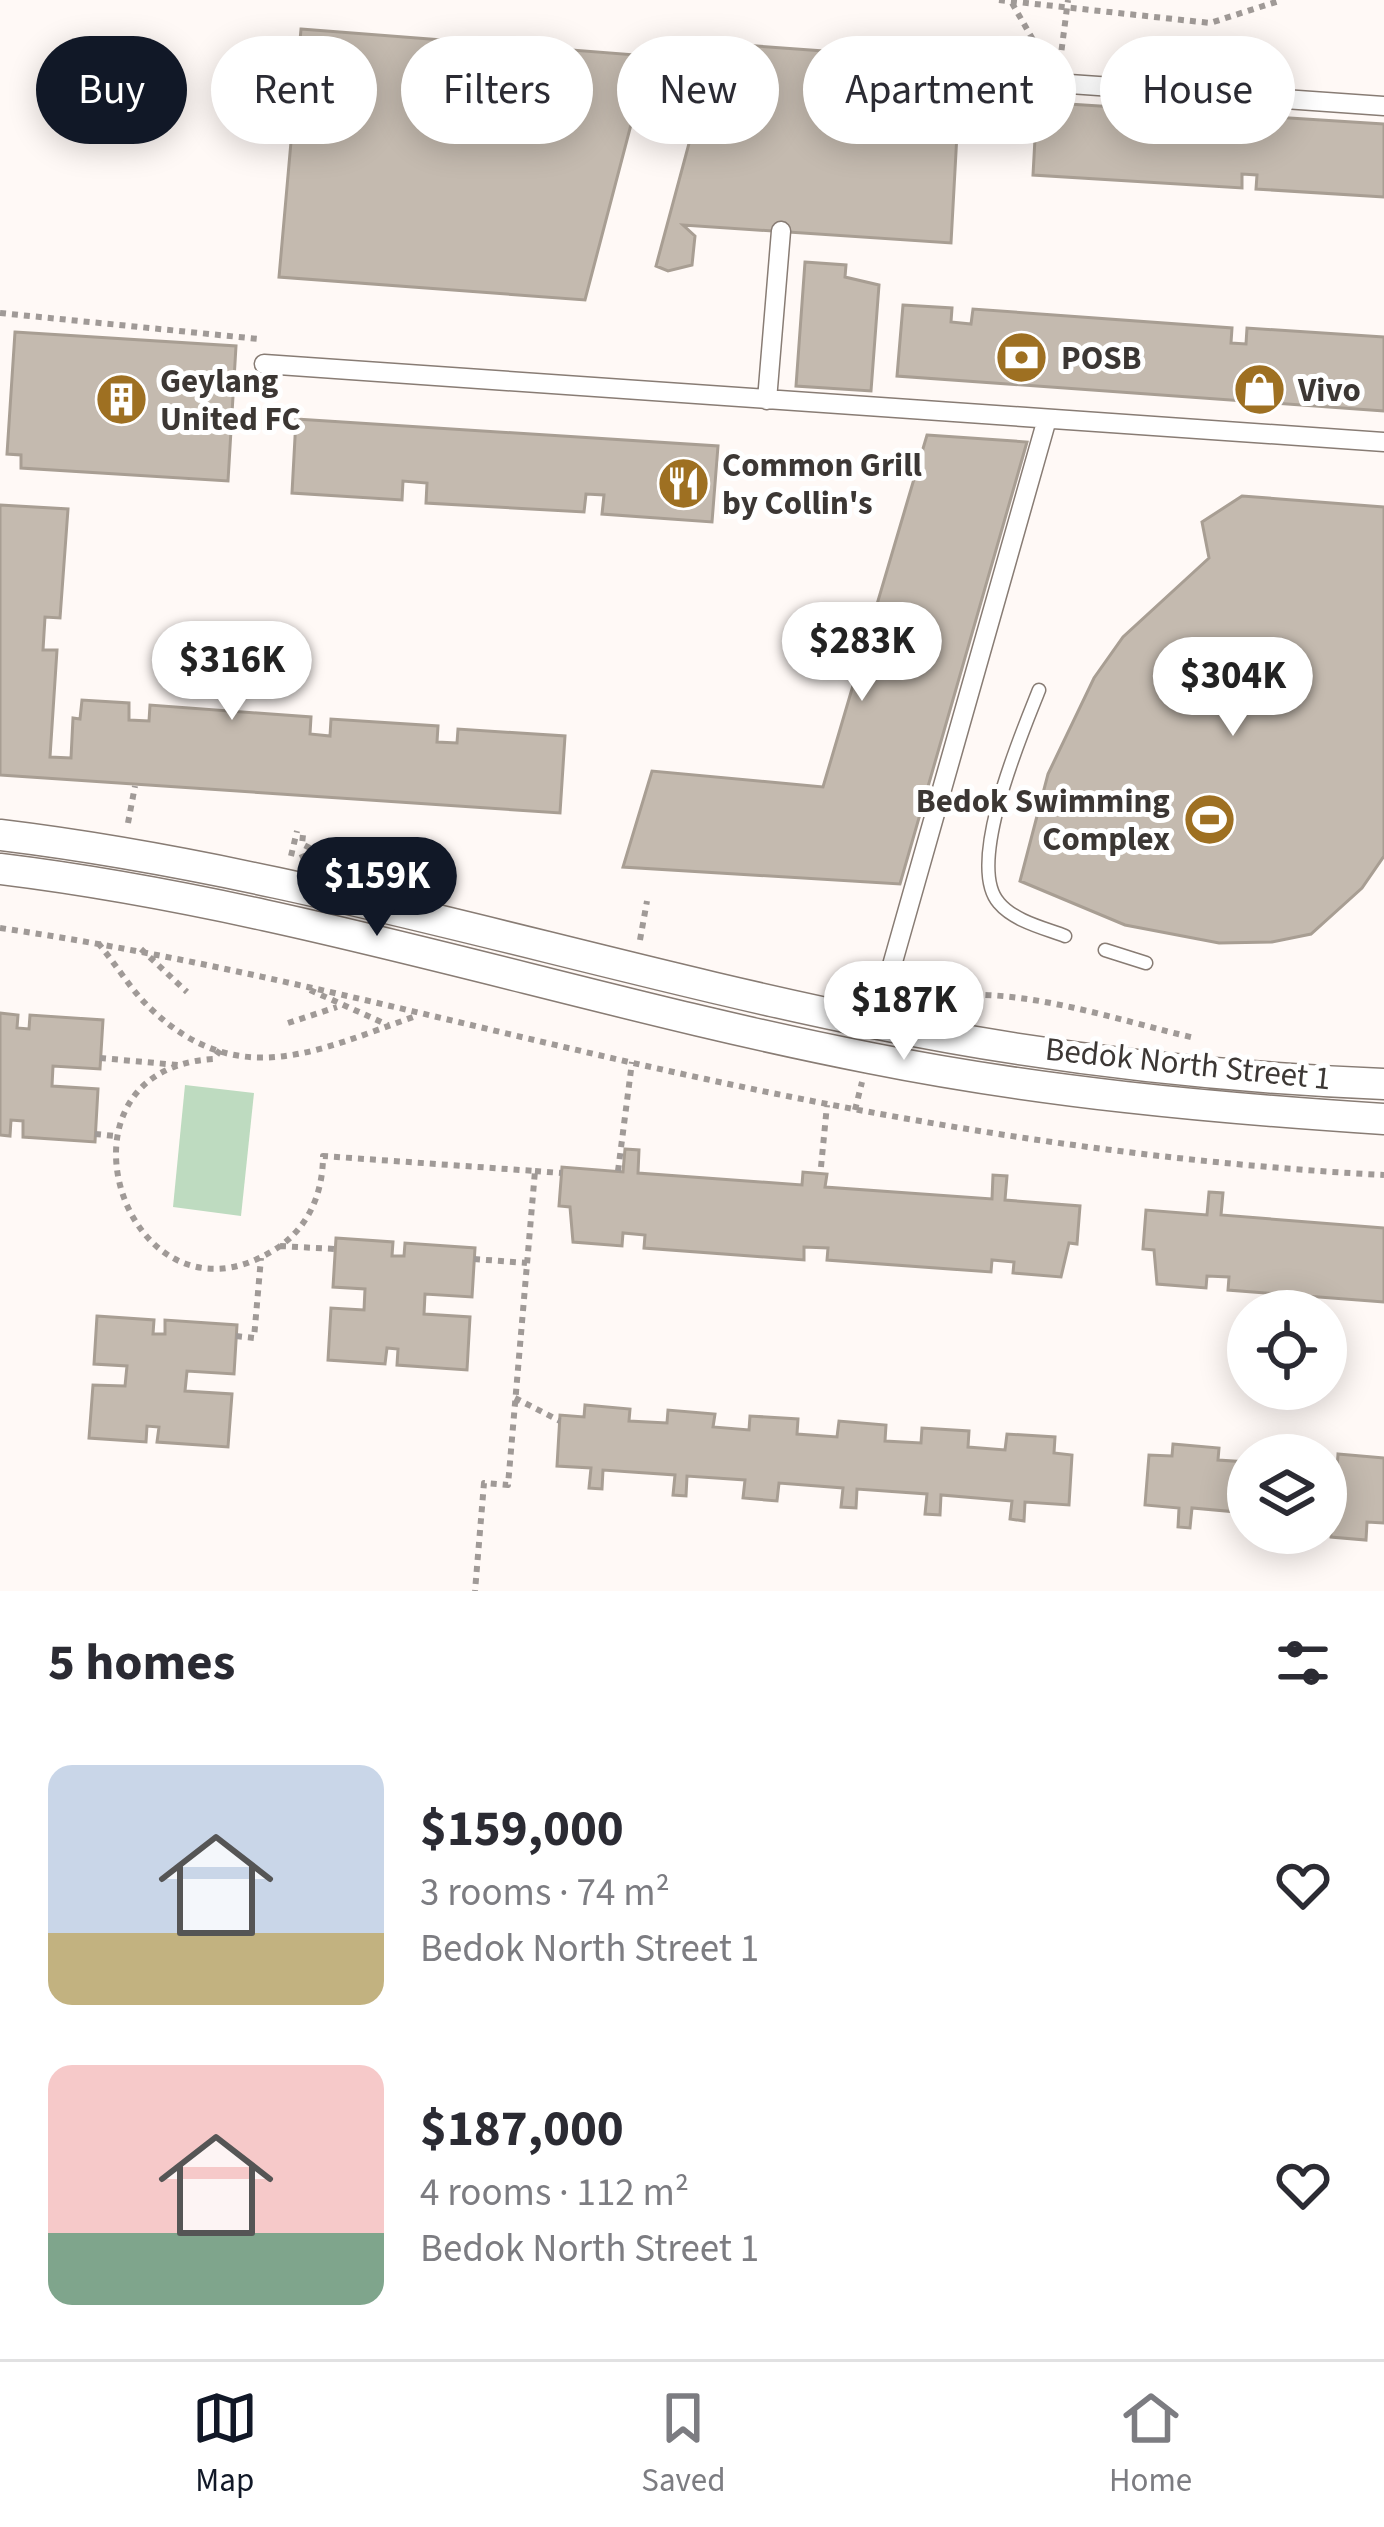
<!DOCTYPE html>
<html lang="en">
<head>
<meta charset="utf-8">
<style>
	:root { --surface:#fff; --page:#f7f7f7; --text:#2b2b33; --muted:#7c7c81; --line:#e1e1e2; --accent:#111827 }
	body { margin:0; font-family:"Source Sans 3",sans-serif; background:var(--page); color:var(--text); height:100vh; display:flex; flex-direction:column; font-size:45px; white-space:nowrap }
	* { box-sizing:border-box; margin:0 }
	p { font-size:39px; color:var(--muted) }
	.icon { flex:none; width:66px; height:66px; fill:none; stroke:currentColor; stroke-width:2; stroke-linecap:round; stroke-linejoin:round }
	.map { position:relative; height:1591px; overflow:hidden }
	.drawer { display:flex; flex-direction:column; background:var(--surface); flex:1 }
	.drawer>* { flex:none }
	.top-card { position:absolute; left:36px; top:36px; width:1314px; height:108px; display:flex; gap:24px }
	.buttons { position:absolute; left:1227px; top:1290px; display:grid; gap:24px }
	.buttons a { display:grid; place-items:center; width:120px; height:120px; border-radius:50%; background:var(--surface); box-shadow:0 6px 30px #0003; font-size:60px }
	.price { position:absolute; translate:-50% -102px; padding:0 27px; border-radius:42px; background:#fff; color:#222; font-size:39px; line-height:78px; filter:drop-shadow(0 3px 6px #0008) }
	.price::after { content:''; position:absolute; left:50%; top:72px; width:36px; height:27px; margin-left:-18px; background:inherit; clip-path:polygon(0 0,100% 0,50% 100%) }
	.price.current { background:var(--accent); color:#fff }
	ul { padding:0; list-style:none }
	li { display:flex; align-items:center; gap:36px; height:300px; padding:0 48px }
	li span { display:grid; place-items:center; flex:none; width:336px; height:240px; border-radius:24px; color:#555 }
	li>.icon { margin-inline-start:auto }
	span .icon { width:144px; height:144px; fill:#fffc; stroke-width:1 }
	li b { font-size:51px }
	h2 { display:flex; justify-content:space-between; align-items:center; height:144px; padding:0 48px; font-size:51px }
	.pill { padding:0 42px; border-radius:54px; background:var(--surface); box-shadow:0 6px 30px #0003; font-size:42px; line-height:108px }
	.pill.current { background:var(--accent); color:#fff }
	.tab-bar { display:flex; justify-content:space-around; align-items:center; height:168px; border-top:3px solid var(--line); background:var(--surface); font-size:33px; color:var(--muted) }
	.tab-bar a { display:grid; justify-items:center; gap:6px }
	.tab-bar .current { color:var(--accent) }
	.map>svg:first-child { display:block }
	.green { fill:#bedbc0 }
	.building { fill:#c4baaf; stroke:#a89e93; stroke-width:3 }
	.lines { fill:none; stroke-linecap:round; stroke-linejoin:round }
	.service-casing { stroke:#887c74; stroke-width:15 }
	.pedestrian-casing { stroke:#887c74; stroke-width:21 }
	.tertiary-casing { stroke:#887c74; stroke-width:33 }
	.path { stroke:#a09a97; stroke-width:6; stroke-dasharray:6 6; stroke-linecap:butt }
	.service { stroke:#fff; stroke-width:12 }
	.pedestrian { stroke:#fff; stroke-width:18 }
	.tertiary { stroke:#fff; stroke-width:30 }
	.labels { text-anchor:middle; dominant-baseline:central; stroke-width:10; stroke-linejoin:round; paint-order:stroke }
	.poi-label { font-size:33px; font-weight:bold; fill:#3c3734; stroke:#fff; text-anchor:start }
	.street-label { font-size:33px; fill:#3c3734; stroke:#fff }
</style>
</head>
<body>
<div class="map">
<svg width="1384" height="1591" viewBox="0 0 1384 1591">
	<rect width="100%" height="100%" fill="#fff9f6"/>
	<path class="green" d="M185 1085 254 1093 241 1216 173 1207Z"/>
	<path class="building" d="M301 29 649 56 585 300 279 277Z
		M716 43 961 61 951 243 683 225 695 236 692 265 668 271 656 266Z
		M1037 102 1384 124V197L1256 189 1257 175 1242 174V188L1033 175Z
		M805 262 846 265 845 277 879 285 871 391 796 386Z
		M903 305 952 308 951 322 971 324 973 309 1232 328 1231 343 1246 344 1247 328 1384 337V411L897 376Z
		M15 332 236 346 228 481 21 468V455L7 454Z
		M296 419 718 446 712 522 602 514 604 495 586 494 584 512 426 503 427 483 403 481 402 500 292 493Z
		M927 435 1027 442 900 884 623 867 652 771 823 787Z
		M1242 496 1384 507V856L1362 888 1311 934 1272 942 1219 943 1125 925 1020 881 1048 774 1094 678 1123 637 1209 558 1202 522Z
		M0 505 68 509 60 618 45 617 43 650H57L50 757 71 758 73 718 80 719 82 700 129 703V720L149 721 150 705 311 717 310 734 330 736 331 719 438 726 437 742 457 743 458 729 565 736 560 813 0 775Z
		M0 1013 18 1015 17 1028 29 1029 30 1015 103 1020 100 1069 53 1066 52 1086 98 1089 95 1142 23 1137V1121L11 1120 10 1136 0 1135Z
		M625 1149 639 1150 638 1173 802 1185 803 1172 827 1174 825 1187 992 1199 993 1175 1007 1176 1005 1200 1080 1206 1077 1244 1069 1243 1061 1277 1013 1273 1014 1262 992 1260 991 1272 827 1260 828 1248 804 1247V1260L644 1248 645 1235 623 1233 622 1246 573 1242 570 1207 559 1206 562 1167 623 1172Z
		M1209 1192 1223 1193 1221 1215 1384 1228V1302L1228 1290 1229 1277 1207 1276 1206 1288 1157 1284 1154 1250 1143 1249 1146 1210 1207 1215Z
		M336 1238 393 1242 392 1256H404L405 1243 475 1248 472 1297 425 1294 424 1314 470 1317 467 1370 397 1365 398 1349 387 1348 385 1364 328 1360 331 1308 364 1310 365 1289 333 1287Z
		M97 1316 154 1320 153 1334H165V1320L237 1325 234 1374 187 1371 185 1391 232 1394 228 1447 157 1442 159 1427 147 1426 146 1442 89 1438 93 1385 125 1386 127 1366 94 1364Z
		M585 1405 630 1409 629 1421 667 1423 668 1410 715 1414 713 1427 749 1430 750 1416 798 1419 797 1434 837 1437 839 1421 886 1425 885 1441 921 1443 922 1428 969 1431 968 1447 1005 1450 1007 1434 1055 1437 1054 1453 1072 1455 1069 1505 1025 1502 1024 1521 1010 1519 1012 1501 941 1495 940 1515 925 1514 927 1494 857 1489 856 1508 841 1507 843 1488 779 1483 777 1501 743 1498 745 1480 687 1476 686 1496 673 1495 675 1475 603 1470 602 1489 589 1488 591 1468 557 1466 560 1415 584 1417Z
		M1173 1444 1219 1448 1218 1460 1248 1462V1513L1192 1508 1190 1528 1178 1527 1179 1508 1145 1505 1149 1455 1172 1456Z
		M1338 1454 1384 1458V1523L1367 1522 1366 1540 1331 1537 1326 1468 1337 1469Z"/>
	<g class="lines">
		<defs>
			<path id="service" d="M1039 690C1022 733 965 865 999 903 1014 921 1044 928 1065 936
				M1105 950 1146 963"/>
			<path id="pedestrian" d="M999 79 1384 106
				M264 364 1384 442
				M767 400 781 231
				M883 997 1047 419"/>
			<path id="tertiary" d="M0 835C298 871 585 965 879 1024 1045 1058 1215 1077 1384 1084
				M0 869C296 905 578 1001 870 1058 1040 1092 1212 1108 1384 1119"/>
		</defs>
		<use href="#service" class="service-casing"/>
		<use href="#pedestrian" class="pedestrian-casing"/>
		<use href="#tertiary" class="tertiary-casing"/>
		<path class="path" d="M999 0 1210 23 1282 0
			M1012 3 1044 59
			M1060 62 1068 0
			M0 313 259 339
			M128 823 135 786
			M291 856 297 831
			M300 858 316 851 302 844 303 835
			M426 886 435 851
			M0 928C240 963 473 1029 710 1080 933 1128 1156 1163 1384 1175
			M640 940 647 901
			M98 943C116 964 130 989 150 1008 238 1093 319 1050 416 1016
			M141 949 187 992
			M310 990 388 1025
			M926 1001C1001 979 1119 1021 1195 1038
			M288 1023 337 1007
			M220 1050 214 1059C37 1068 126 1342 274 1250 307 1230 323 1195 323 1156L535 1171 508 1485 484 1483 475 1591
			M100 1058 178 1065
			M855 1110 862 1082
			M95 1134 115 1136
			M821 1167 827 1105
			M535 1171 561 1173
			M618 1171 632 1062
			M280 1246 335 1249
			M474 1259 527 1263
			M236 1336 254 1338 261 1258
			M515 1398 560 1421"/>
		<use href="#service" class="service"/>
		<use href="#pedestrian" class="pedestrian"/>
		<use href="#tertiary" class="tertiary"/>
	</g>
	<defs>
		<symbol id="bank-disc" viewBox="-11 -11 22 22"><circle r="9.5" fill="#9e7022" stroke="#fff"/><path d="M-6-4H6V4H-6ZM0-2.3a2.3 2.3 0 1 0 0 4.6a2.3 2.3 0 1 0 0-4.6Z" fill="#fff"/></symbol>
		<symbol id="shop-disc" viewBox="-11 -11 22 22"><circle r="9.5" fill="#9e7022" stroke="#fff"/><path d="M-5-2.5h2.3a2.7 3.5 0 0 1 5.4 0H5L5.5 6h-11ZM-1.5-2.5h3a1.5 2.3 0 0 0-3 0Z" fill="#fff"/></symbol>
		<symbol id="building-disc" viewBox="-11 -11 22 22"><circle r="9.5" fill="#9e7022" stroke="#fff"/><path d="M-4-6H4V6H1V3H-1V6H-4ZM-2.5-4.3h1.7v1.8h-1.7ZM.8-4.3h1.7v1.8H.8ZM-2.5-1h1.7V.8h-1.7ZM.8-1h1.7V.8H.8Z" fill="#fff"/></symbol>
		<symbol id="restaurant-disc" viewBox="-11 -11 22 22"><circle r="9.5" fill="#9e7022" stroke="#fff"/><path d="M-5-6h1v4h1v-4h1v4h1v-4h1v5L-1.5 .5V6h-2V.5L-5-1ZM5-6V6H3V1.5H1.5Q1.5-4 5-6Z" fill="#fff"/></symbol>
		<symbol id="stadium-disc" viewBox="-11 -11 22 22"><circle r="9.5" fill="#9e7022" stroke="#fff"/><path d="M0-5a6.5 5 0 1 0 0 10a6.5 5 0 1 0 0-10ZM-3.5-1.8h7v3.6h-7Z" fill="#fff"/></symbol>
	</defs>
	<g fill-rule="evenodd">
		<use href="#bank-disc" x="992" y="328" width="59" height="59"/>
		<use href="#shop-disc" x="1230" y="360" width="59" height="59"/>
		<use href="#building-disc" x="92" y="370" width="59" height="59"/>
		<use href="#restaurant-disc" x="654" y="454" width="59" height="59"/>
		<use href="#stadium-disc" x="1180" y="790" width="59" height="59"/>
	</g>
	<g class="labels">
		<g class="poi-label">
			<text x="1061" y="358">POSB</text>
			<text x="160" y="381">Geylang<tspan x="160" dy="38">United FC</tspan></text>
			<text x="1298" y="390">Vivo</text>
			<text x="722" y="465">Common Grill<tspan x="722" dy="38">by Collin's</tspan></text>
			<text x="1170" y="801" text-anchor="end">Bedok Swimming<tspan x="1170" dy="38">Complex</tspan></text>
		</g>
		<g class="street-label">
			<text transform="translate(1188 1064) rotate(6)">Bedok North Street 1</text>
		</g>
	</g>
</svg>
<div class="buttons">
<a><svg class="icon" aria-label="locate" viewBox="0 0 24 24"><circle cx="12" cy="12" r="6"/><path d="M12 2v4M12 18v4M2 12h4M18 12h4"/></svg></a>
<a><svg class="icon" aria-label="layers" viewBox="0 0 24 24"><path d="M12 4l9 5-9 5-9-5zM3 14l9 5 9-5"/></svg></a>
</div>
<b class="price" style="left:862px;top:704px">$283K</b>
<b class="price" style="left:232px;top:723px">$316K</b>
<b class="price" style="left:1233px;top:739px">$304K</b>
<b class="price current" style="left:377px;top:939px">$159K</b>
<b class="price" style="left:904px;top:1063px">$187K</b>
<div class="top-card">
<a class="pill current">Buy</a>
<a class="pill">Rent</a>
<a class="pill">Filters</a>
<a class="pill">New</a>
<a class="pill">Apartment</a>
<a class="pill">House</a>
</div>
</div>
<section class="drawer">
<h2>5 homes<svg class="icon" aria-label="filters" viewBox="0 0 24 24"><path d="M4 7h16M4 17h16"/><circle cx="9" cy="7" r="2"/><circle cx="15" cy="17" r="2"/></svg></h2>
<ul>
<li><span style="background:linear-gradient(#c9d6e8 70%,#c2b280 0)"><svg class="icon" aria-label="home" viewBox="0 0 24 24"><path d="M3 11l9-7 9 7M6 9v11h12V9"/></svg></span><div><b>$159,000</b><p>3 rooms · 74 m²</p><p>Bedok North Street 1</p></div><svg class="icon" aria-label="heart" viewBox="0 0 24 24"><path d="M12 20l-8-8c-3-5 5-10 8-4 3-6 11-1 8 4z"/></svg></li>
<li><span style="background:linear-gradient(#f6c9c9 70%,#7fa58c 0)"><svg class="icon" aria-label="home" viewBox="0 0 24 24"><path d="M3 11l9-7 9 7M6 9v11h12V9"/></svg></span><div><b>$187,000</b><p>4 rooms · 112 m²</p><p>Bedok North Street 1</p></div><svg class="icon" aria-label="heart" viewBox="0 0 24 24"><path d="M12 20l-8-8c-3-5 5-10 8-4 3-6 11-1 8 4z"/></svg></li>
</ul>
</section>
<nav class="tab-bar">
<a class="current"><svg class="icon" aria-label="map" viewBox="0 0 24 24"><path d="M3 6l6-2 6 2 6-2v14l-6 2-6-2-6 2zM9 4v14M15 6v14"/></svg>Map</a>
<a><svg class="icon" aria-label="saved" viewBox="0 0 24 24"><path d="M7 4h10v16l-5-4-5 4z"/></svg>Saved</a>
<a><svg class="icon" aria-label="home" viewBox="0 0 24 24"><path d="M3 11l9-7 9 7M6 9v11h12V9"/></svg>Home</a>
</nav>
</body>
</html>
